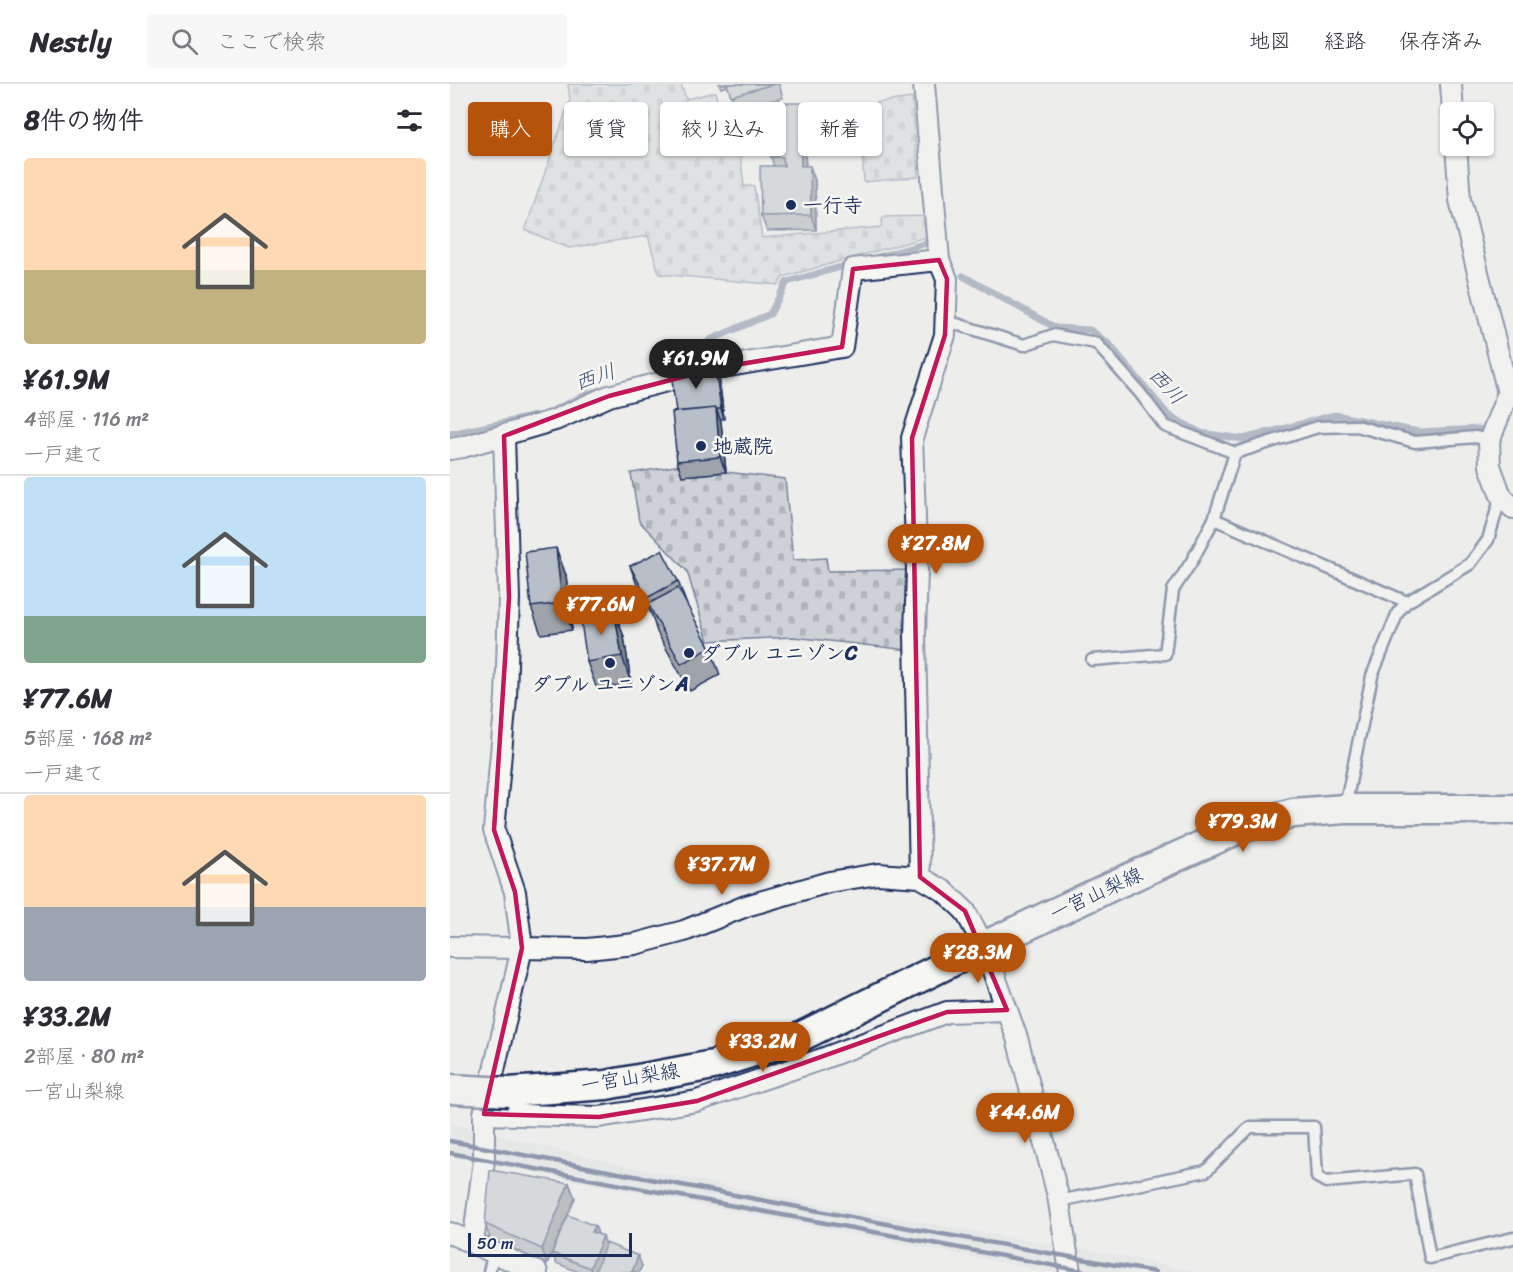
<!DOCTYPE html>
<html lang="ja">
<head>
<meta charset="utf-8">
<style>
	:root { --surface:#fff; --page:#f7f7f7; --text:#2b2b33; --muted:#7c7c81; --line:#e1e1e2; --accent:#b45309 }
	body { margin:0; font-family:Sriracha,"Klee One",sans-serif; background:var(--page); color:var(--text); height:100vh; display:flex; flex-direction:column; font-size:22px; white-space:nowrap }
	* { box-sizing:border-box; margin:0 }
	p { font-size:20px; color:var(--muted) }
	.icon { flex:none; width:33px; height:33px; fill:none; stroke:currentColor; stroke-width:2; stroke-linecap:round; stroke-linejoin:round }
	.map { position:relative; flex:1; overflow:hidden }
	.details { display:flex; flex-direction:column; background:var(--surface); width:450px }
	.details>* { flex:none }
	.banner { position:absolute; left:18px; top:18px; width:570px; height:54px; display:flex; gap:12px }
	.tools { position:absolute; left:990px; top:18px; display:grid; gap:12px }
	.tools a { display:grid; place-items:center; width:54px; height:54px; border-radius:6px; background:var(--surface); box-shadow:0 2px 4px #0004; font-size:30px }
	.scale { position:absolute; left:18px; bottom:15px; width:164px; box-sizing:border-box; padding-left:6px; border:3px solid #1b2f5e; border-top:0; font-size:16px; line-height:21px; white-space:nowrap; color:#1b2f5e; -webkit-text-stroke:4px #f6f6f2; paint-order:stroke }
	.price { position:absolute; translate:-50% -51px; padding:0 14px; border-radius:21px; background:var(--accent); color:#fff; font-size:20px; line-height:39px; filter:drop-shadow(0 2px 3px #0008) }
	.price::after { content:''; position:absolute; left:50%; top:36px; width:18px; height:14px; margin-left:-9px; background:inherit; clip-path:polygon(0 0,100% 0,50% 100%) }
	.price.current { background:#222; color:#fff }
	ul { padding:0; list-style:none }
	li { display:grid; align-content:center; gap:12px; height:318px; padding:0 24px }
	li+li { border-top:2px solid var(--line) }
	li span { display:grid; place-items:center; height:186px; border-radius:6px; color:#555 }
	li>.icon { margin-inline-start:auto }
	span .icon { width:108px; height:108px; fill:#fffc; stroke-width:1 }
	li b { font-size:26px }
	h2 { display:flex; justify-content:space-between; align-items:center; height:72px; padding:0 24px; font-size:26px }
	.pill { padding:0 21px; border-radius:6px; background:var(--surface); box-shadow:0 2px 4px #0004; font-size:21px; line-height:54px }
	.pill.current { background:var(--accent); color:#fff }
	header { display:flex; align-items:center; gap:36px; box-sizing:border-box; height:84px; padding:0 30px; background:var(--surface); border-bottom:2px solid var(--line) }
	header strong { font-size:28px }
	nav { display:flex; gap:33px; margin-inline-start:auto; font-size:21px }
	.search { width:420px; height:54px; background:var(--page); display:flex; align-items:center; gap:15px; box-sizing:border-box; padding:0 21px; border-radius:6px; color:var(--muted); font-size:22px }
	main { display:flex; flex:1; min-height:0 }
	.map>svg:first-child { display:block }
	.built { fill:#dde0e1 }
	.cemetery { fill:url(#cemetery-stones); stroke:#74809a; stroke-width:1.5 }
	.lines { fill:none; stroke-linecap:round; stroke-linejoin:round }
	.stream { stroke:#6e7a96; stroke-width:7 }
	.lane-casing { stroke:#1b2f5e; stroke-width:15 }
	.street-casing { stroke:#1b2f5e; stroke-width:24 }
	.secondary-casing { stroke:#1b2f5e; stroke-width:33 }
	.lane { stroke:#f6f6f2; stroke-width:10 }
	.street { stroke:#f6f6f2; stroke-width:20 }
	.secondary { stroke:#f6f6f2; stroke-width:28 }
	.rail { stroke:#1b2f5e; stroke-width:4.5 }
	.secondary-bridge-casing { stroke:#1b2f5e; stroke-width:33; stroke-linecap:butt }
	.secondary-bridge { stroke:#f6f6f2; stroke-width:28 }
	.wall { fill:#9fa4ac; stroke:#1b2f5e; stroke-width:1.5 }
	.shaded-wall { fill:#82868c; stroke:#1b2f5e; stroke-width:1.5 }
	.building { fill:#b9bfc8; stroke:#1b2f5e; stroke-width:1.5 }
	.marked { fill:none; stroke:#c2185b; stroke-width:4.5; stroke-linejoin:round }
	.poi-dot { fill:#1b2f5e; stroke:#f6f6f2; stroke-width:2 }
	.labels { text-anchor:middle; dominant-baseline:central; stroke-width:5; stroke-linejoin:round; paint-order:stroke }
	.poi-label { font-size:20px; font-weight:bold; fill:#1b2f5e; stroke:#f6f6f2; text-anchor:start }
	.street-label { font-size:20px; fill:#1b2f5e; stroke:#f6f6f2 }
	.water-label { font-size:21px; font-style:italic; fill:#44547a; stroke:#f6f6f2 }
</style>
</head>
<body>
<header>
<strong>Nestly</strong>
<div class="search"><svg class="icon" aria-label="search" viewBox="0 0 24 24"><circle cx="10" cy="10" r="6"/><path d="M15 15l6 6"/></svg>ここで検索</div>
<nav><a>地図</a><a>経路</a><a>保存済み</a></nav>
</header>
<main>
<section class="details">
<h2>8件の物件<svg class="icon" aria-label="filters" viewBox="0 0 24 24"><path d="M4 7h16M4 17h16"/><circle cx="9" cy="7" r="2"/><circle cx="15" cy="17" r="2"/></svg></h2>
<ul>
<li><span style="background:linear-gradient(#ffd9b3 60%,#c2b280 0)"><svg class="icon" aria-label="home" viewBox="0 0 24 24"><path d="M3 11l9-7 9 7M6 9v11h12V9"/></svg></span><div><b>¥61.9M</b><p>4部屋 · 116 m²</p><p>一戸建て</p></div></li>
<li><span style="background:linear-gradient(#bfe0f5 75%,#7fa58c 0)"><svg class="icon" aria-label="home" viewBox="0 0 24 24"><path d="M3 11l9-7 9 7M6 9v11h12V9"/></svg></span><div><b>¥77.6M</b><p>5部屋 · 168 m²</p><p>一戸建て</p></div></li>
<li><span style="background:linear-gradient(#ffd9b3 60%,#9aa5b1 0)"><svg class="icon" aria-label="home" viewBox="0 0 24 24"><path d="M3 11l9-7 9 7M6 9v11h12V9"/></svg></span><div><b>¥33.2M</b><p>2部屋 · 80 m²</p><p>一宮山梨線</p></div></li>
</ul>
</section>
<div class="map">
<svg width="1063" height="1188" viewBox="0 0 1063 1188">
	<defs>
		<pattern id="cemetery-stones" width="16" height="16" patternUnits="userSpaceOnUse" patternTransform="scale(1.5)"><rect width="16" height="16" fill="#ced2d7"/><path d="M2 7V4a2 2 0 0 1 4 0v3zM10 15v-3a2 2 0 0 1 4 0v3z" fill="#b0b5bb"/></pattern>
	</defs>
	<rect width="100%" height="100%" fill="#edeeec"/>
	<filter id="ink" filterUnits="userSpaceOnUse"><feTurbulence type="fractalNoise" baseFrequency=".0167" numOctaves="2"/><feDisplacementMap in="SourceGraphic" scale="12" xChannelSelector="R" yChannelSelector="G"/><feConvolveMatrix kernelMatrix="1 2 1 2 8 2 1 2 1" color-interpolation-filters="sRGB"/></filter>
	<g filter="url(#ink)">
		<path class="built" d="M0 1039 177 1082 372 1121 667 1171 749 1188H598L0 1073Z"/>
		<path class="cemetery" d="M118 0H231L236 15 265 8 276 45 302 35 307 56 289 61 294 102H304L312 154 431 143 433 133 477 132V153L333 193 328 201 209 190 198 152 119 164 75 146 120 16Z
			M462 14 468 93 414 98 409 21Z
			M231 381 232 392 276 388 335 395 343 476 376 474 378 487 467 486 458 566 344 553 258 557 237 487 189 437 181 389Z"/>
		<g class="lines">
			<path class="stream" d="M421 175 477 159
				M513 192 606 244 640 246 659 260 718 331 751 349 793 355 885 331 968 348 1029 345
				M224 286 229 285 260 256 320 230 337 198 402 180
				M104 326 140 309 152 306
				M0 350 86 332"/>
			<defs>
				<path id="lane" d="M497 237 574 261 603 251 646 259 690 309 715 342 785 369 868 343 907 342 965 358 1026 353 1039 357
					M764 435 957 518
					M642 576 715 570 723 506 742 477 764 435 785 369
					M895 723 922 592 948 528 957 518 1020 480 1038 456 1051 412
					M609 1117 756 1087 800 1043H864L867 1093 876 1098 965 1090 980 1174 1063 1154
					M39 1188 44 1168"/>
				<path id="street" d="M1001 0 1003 28
					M1006 62 1010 116 1058 309 1039 357 1040 382 1051 412 1063 424
					M0 365 13 363 105 336 159 312 267 284 392 263 403 185 489 176
					M470 793 465 551 467 486 462 354 495 251 497 195 489 176 474 0
					M0 863 137 865 185 860 234 847 296 822 379 798 428 790 470 793 494 807 515 827 534 862 567 954 597 1069 608 1112 620 1188
					M34 1030 149 1033 247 1017 369 976 497 928 557 926
					M0 1149 87 1188
					M23 1159 34 1076V1030L72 864 65 808 44 746 56 614 59 514 54 352"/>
				<path id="secondary" d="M59 1008 156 1001 263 981 350 953 534 862 666 800 793 743 843 729 895 725H1063"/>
			</defs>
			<use href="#lane" class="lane-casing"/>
			<use href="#street" class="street-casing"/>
			<use href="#secondary" class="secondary-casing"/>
			<use href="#lane" class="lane"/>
			<use href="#street" class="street"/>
			<use href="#secondary" class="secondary"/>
			<path class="rail" d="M0 1057 464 1145 705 1188
				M0 1069 638 1188"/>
			<defs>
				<path id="secondary-bridge" d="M0 1005 59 1008"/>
			</defs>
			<use href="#secondary-bridge" class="secondary-bridge-casing"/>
			<use href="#secondary-bridge" class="secondary-bridge"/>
		</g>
		<path class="wall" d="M269 0H329L333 14 286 26 278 2 271 4Z
			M394 26 397 40 372 45 370 40Z
			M361 33H364L370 48V68H355L356 82 365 96 366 146 317 147 311 132 324 82 321 73V60H318L313 45Z
			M269 293 274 335H270L271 338 276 388 232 392 227 377 226 328Z
			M180 482 228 497 238 524 260 564 270 591 240 607 207 548 202 532 190 509Z
			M116 491 122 546 91 550 81 523Z
			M164 526 174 553 181 599 147 605 137 578Z
			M119 1099 125 1114 97 1180 40 1155 35 1140Z
			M145 1142 148 1150 156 1160 188 1172 192 1182 189 1188H128L106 1179 102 1169Z"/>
		<path class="shaded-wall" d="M356 19 361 33H356Z
			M364 33 370 48V68L365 53Z
			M350 53 355 68 356 96 351 82Z
			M360 82 365 96 366 146 361 131Z
			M265 283 269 293 274 335 271 325Z
			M266 324 271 338 276 388 270 373Z
			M106 464 116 491 122 546 112 519Z
			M164 526 174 553 181 599 172 572Z
			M119 1099 125 1114 97 1180 92 1165Z
			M145 1142 149 1152 142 1148Z
			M153 1152 156 1162 146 1188H141L140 1184Z
			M188 1172 192 1182 189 1188H182Z"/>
		<path class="building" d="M277 0H324L281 12Z
			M320 19H356V33H364L365 53H350L351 82H360L361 131 311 132 310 82H334L333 73H321L320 45H313L312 36H320Z
			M392 21 395 35 370 40 368 26Z
			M265 283 271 325H266V324L226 328 221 288Z
			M266 324 270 373 227 377 222 328Z
			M106 464 112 519 81 523 75 468Z
			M212 466 228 497 197 514 180 482Z
			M228 504 260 564 231 580 198 520Z
			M164 526 172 572 137 578 130 531Z
			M40 1086 119 1099 92 1165 35 1140Z
			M118 1131 145 1142 142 1148 153 1152 140 1184 102 1169Z
			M156 1159 188 1172 182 1188H145Z"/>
	</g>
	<path d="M0 0H1063V1188H0ZM489 176 497 195 495 251 462 354 470 793 515 827 557 926 497 928 247 1017 149 1033 34 1030 72 864 65 808 44 746 59 514 54 352 159 312 267 284 392 263 403 185Z" fill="#edeeec" fill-opacity=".55" fill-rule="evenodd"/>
	<path class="marked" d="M489 176 497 195 495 251 462 354 470 793 515 827 557 926 497 928 247 1017 149 1033 34 1030 72 864 65 808 44 746 59 514 54 352 159 312 267 284 392 263 403 185Z"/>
	<g class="poi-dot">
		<circle cx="341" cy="121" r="6"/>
		<circle cx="251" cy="362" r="6"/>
		<circle cx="239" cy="569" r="6"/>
		<circle cx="160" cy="579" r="6"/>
	</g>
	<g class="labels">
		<g class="poi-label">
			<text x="353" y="121">一行寺</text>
			<text x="263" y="362">地蔵院</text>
			<text x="251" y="569">ダブル ユニゾンC</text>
			<text x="160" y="600" text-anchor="middle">ダブル ユニゾンA</text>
		</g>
		<g class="street-label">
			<text transform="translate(646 810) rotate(-25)">一宮山梨線</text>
			<text transform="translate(180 994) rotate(-9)">一宮山梨線</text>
		</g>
		<g class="water-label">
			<text transform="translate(145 293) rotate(-19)">西川</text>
			<text transform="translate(717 302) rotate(47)">西川</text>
		</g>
	</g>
</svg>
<div class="tools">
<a><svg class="icon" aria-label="locate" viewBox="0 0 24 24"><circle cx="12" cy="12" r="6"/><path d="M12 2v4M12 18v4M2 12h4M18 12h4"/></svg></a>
</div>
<div class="scale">50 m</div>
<b class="price current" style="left:246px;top:306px">¥61.9M</b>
<b class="price" style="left:486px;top:491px">¥27.8M</b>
<b class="price" style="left:151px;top:552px">¥77.6M</b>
<b class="price" style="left:793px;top:769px">¥79.3M</b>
<b class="price" style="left:272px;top:812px">¥37.7M</b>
<b class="price" style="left:528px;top:900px">¥28.3M</b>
<b class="price" style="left:313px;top:989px">¥33.2M</b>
<b class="price" style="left:575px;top:1060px">¥44.6M</b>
<div class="banner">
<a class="pill current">購入</a>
<a class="pill">賃貸</a>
<a class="pill">絞り込み</a>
<a class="pill">新着</a>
</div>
</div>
</main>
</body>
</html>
